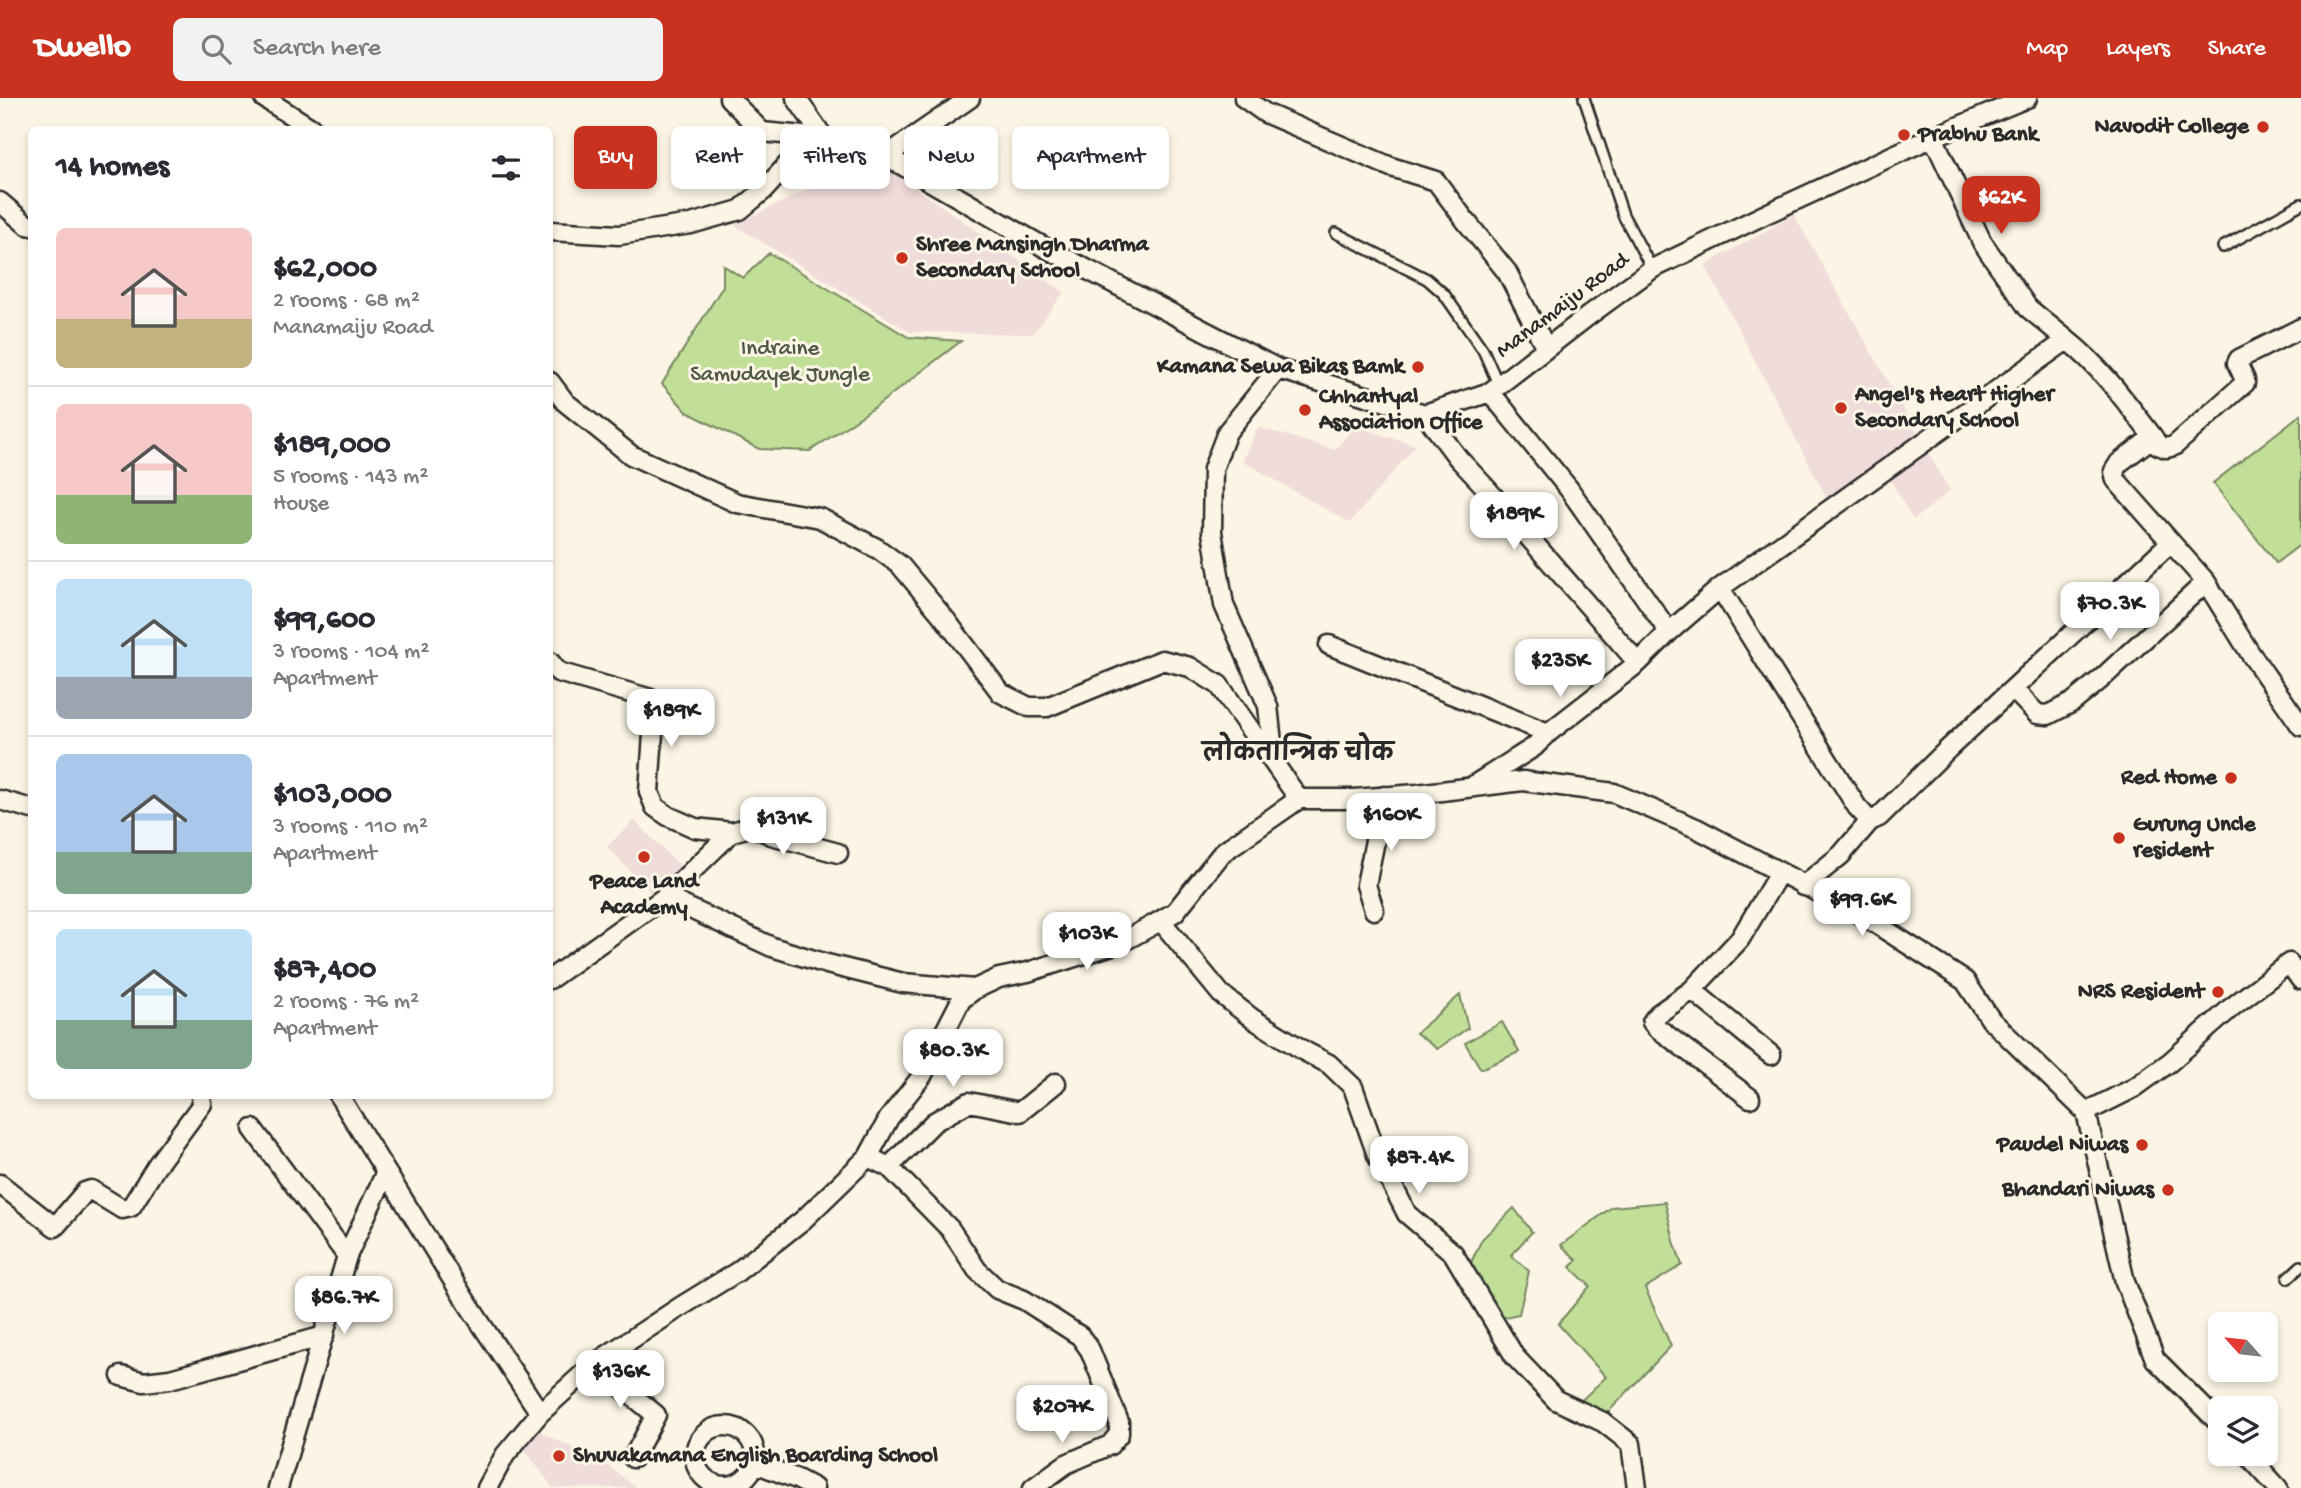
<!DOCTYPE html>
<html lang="en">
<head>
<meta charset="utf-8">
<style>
	:root { --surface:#fff; --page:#f2f2f3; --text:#2b2b33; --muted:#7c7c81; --line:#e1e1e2; --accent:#c8321e }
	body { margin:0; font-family:"Gochi Hand","Playpen Sans Deva",sans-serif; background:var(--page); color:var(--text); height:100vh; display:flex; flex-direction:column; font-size:26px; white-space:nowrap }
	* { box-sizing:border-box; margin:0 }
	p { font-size:23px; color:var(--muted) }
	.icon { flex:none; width:38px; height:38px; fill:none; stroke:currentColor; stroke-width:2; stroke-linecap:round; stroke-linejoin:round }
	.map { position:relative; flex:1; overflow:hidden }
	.side { position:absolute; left:28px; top:28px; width:525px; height:973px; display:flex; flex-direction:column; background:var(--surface); border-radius:10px; box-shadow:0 4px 10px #0003 }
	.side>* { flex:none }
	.top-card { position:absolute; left:574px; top:28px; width:665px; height:63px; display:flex; gap:14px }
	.needle { width:46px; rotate:297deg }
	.controls { position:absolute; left:2208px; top:1214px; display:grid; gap:14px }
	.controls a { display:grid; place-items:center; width:70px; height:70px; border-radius:10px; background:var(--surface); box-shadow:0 4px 10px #0003; font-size:35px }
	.price { position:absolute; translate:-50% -60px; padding:0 16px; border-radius:14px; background:#fff; color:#222; font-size:23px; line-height:46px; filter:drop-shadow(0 2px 4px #0008) }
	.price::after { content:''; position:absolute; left:50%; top:42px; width:21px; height:16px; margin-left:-10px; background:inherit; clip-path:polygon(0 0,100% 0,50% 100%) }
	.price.selected { background:var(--accent); color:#fff }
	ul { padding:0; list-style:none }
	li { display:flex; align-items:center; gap:21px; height:175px; padding:0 28px }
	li+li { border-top:2px solid var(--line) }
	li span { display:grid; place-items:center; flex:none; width:196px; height:140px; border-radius:10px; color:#555 }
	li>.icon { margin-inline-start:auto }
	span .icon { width:84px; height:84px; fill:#fffc; stroke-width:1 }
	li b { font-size:30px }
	h2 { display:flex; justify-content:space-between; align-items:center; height:84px; padding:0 28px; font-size:30px }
	.pill { padding:0 24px; border-radius:10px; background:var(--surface); box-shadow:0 4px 10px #0003; font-size:24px; line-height:63px }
	.pill.selected { background:var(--accent); color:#fff }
	header { display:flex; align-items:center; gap:42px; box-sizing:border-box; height:98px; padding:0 35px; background:var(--accent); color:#fff }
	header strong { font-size:33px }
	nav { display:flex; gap:38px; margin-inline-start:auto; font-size:24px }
	.search { width:490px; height:63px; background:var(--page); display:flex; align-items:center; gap:18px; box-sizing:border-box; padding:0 24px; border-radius:10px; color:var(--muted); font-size:26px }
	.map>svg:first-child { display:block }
	.built { fill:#f0dcda }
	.green { fill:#c1df97; stroke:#768561; stroke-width:2 }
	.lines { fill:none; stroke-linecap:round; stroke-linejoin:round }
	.lane-casing { stroke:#2b2b2b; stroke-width:14 }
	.street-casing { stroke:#2b2b2b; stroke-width:23 }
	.lane { stroke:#fcf5e5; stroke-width:9 }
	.street { stroke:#fcf5e5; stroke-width:18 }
	.poi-dot { fill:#c8321e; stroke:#fcf5e5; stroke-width:2.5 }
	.labels { text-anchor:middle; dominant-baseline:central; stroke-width:6; stroke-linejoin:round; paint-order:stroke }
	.poi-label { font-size:23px; font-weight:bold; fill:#2b2b2b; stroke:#fcf5e5; text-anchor:end }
	.street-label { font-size:23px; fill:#2b2b2b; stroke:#fcf5e5 }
	.park-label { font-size:23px; fill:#505846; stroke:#fcf5e5 }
	.neighbourhood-label { font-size:24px; font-weight:bold; fill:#2b2b2b; stroke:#fcf5e5 }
</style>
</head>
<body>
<header>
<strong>Dwello</strong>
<div class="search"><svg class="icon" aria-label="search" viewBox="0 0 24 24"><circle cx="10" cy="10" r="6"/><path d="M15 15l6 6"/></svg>Search here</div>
<nav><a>Map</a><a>Layers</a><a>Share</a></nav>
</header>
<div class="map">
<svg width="2301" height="1390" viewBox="0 0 2301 1390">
	<rect width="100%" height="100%" fill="#fcf5e5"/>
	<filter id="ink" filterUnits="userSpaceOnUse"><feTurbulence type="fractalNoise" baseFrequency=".0143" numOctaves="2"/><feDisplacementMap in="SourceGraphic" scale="14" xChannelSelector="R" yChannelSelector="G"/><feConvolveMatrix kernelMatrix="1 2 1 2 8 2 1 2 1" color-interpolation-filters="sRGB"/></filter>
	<g filter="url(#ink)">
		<path class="built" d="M838 58 891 73 1064 194 1033 236 910 234 734 127 827 82Z
			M1794 117 1950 393 1913 422 1881 365 1828 402 1705 167Z
			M1354 328 1416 347 1350 425 1242 363 1258 329 1335 352Z
			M634 722 681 769 653 797 607 749Z
			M536 1332 606 1366 637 1390H553L523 1349Z"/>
		<path class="green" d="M769 155 908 239 961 243 878 307 810 353 759 351 687 314 662 286 723 188V167L743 180Z
			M2301 316V446L2276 465 2213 385Z
			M1460 897 1468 930 1437 951 1416 935Z
			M1502 924 1519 954 1481 971 1465 945Z
			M1665 1104 1674 1143 1682 1167 1645 1190 1671 1248 1595 1328 1571 1312 1606 1279 1558 1226 1590 1188 1570 1169 1577 1162 1561 1147 1612 1109Z
			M1514 1110 1532 1134 1511 1157 1529 1173 1519 1216 1501 1220 1467 1173 1482 1141Z"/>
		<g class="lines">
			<defs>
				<path id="lane" d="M1584 0 1623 117 1652 171
					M1336 135 1427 181 1444 196 1483 252 1499 288
					M2223 149 2301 106
					M2288 1180 2301 1168"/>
				<path id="street" d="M264 0 314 32
					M729 0 762 34 824 40 886 58 1044 149 1278 271 1425 316 1490 294 1592 215 1652 171 1768 115 1933 39 2027 0
					M796 0 824 40
					M1244 0 1265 15 1391 69 1436 83 1465 122 1507 174 1546 250
					M1933 39 1982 144 2028 210 2067 242
					M886 58 970 0
					M0 104 27 127 32 128
					M550 133 619 137 691 126 740 112 764 92 787 67 824 40
					M550 284 565 304 631 357 737 405 820 420 878 451 900 467 945 521 1001 595 1029 609H1047L1162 562 1190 569 1219 587 1299 701
					M1490 294 1569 391 1669 534
					M1425 316 1458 360 1487 391 1638 565
					M2153 339 2158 347 2166 350 2174 348 2245 285V282L2237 265 2239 261 2301 230
					M1720 490 1857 709 1870 723
					M1329 547 1548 635
					M550 564 558 574 651 601 654 621 649 694 655 709 668 718 695 730 732 734 753 728 771 737 838 755
					M2013 591 2037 616 2048 617 2073 604 2101 581 2206 484
					M1274 663 1268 608 1224 507 1212 434 1213 371 1227 334 1278 271
					M1474 687 1534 649 1548 635 1638 565 1669 534 1720 490 2067 242C2101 269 2127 305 2153 339L2119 365 2114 373 2116 382 2206 484 2250 555 2301 628
					M0 702 32 711
					M1803 788 1841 757 1870 723 1879 719 1948 651 2171 444
					M665 799 772 849 827 866 903 885 975 891
					M1374 812 1366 787 1384 698
					M1161 823 1221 896 1253 921 1306 954 1329 966 1353 989 1377 1057 1407 1116 1453 1155 1515 1259 1556 1302 1603 1324 1631 1346 1637 1390
					M550 881 665 799 732 734
					M1692 892 1771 957
					M339 998 464 1200 540 1315
					M1750 1000 1656 929 1652 924 1658 916 1692 892 1740 841 1779 775
					M2086 1014 2134 990 2170 964 2232 909 2289 865 2301 882
					M253 1031 347 1158
					M868 1059 889 1069 950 1131 977 1172 997 1191 1024 1202 1080 1238 1090 1252 1119 1324V1336L1110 1347 1066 1366 1033 1390
					M889 1069 934 1024 969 1004 1020 1014 1056 985
					M0 1086 55 1129 85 1094 91 1092 122 1111 131 1109 157 1067 202 1006 201 998
					M594 1266 656 1317 633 1360
					M121 1278 144 1284 170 1281 324 1238
					M695 1358a30 30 0 1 1 60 0a30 30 0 1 1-60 0Z
					M2247 1356 2278 1390
					M755 1365 797 1381 814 1390
					M278 1390 347 1158 385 1076
					M487 1390 505 1357 540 1315 594 1266 680 1209 737 1174 803 1122 868 1059 889 1020 922 978 961 902 975 891 999 880 1028 874 1122 844 1153 827 1175 814 1223 754 1299 701H1354L1417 696 1523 683 1614 695 1696 730 1867 820 1965 883 1991 922 2086 1014 2125 1184 2155 1261 2221 1327"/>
			</defs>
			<use href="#lane" class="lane-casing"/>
			<use href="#street" class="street-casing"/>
			<use href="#lane" class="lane"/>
			<use href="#street" class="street"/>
		</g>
	</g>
	<g class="poi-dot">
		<circle cx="2263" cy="29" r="7"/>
		<circle cx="1904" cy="37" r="7"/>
		<circle cx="902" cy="160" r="7"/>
		<circle cx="1418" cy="269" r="7"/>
		<circle cx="1841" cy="310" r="7"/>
		<circle cx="1305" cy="312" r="7"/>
		<circle cx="2231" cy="680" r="7"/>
		<circle cx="2119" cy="740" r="7"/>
		<circle cx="644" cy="759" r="7"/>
		<circle cx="2218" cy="894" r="7"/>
		<circle cx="2142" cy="1047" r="7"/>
		<circle cx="2168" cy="1092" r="7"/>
		<circle cx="559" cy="1358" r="7"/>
	</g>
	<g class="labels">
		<g class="poi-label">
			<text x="2249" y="29">Navodit College</text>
			<text x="1918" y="37" text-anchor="start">Prabhu Bank</text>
			<text x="916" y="147" text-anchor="start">Shree Mansingh Dharma<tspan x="916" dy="26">Secondary School</tspan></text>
			<text x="1404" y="269">Kamana Sewa Bikas Bamk</text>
			<text x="1855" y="297" text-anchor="start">Angel's Heart Higher<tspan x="1855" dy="26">Secondary School</tspan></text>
			<text x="1319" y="299" text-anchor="start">Chhantyal<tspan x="1319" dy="26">Association Office</tspan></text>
			<text x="2217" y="680">Red Home</text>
			<text x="2133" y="727" text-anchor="start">Gurung Uncle<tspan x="2133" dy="26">resident</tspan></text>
			<text x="644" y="784" text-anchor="middle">Peace Land<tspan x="644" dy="26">Academy</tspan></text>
			<text x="2204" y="894">NRS Resident</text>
			<text x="2128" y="1047">Paudel Niwas</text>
			<text x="2154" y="1092">Bhandari Niwas</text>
			<text x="573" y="1358" text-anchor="start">Shuvakamana English Boarding School</text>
		</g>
		<g class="street-label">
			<text transform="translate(1563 208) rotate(-37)">Manamaiju Road</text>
		</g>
		<g class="park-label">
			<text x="780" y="251">Indraine<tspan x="780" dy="26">Samudayek Jungle</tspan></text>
		</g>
		<g class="neighbourhood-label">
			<text x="1298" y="657">लोकतान्त्रिक चोक</text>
		</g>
	</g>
</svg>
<div class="controls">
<a><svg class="needle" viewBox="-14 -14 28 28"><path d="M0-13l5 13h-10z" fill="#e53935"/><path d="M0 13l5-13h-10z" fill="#7c7c81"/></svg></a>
<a><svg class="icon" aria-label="layers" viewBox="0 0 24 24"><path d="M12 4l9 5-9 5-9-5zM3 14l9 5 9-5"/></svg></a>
</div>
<b class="price selected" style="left:2001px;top:138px">$62K</b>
<b class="price" style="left:1514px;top:454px">$189K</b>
<b class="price" style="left:2110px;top:544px">$70.3K</b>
<b class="price" style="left:1560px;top:601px">$235K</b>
<b class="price" style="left:671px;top:651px">$189K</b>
<b class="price" style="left:1391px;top:755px">$160K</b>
<b class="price" style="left:783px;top:759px">$131K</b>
<b class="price" style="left:1862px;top:840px">$99.6K</b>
<b class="price" style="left:1087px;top:874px">$103K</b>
<b class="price" style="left:953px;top:991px">$80.3K</b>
<b class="price" style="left:1419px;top:1098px">$87.4K</b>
<b class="price" style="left:344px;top:1238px">$86.7K</b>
<b class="price" style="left:620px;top:1312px">$136K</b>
<b class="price" style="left:1062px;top:1347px">$207K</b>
<div class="top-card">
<a class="pill selected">Buy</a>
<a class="pill">Rent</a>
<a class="pill">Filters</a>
<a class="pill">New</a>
<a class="pill">Apartment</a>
</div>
<section class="side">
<h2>14 homes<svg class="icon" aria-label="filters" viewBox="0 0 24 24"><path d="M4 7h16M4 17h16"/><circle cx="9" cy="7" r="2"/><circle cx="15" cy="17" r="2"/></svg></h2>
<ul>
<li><span style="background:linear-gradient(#f6c9c9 65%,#c2b280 0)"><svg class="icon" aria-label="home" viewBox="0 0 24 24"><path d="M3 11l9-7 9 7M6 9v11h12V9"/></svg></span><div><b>$62,000</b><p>2 rooms · 68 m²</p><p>Manamaiju Road</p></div></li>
<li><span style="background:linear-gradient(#f6c9c9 65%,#8fb573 0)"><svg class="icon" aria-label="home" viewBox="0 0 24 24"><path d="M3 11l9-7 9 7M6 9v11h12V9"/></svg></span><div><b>$189,000</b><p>5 rooms · 143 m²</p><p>House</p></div></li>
<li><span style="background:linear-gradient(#bfe0f5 70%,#9aa5b1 0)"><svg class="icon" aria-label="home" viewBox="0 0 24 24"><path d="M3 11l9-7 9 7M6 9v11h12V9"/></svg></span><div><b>$99,600</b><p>3 rooms · 104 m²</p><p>Apartment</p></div></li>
<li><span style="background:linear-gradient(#a9c7e8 70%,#7fa58c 0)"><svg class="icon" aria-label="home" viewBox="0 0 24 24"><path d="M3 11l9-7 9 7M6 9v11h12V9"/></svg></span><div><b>$103,000</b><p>3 rooms · 110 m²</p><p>Apartment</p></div></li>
<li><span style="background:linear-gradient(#bfe0f5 65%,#7fa58c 0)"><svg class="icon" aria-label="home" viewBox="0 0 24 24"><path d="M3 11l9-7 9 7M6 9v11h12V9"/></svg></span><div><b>$87,400</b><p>2 rooms · 76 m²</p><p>Apartment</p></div></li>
</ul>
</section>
</div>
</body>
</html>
